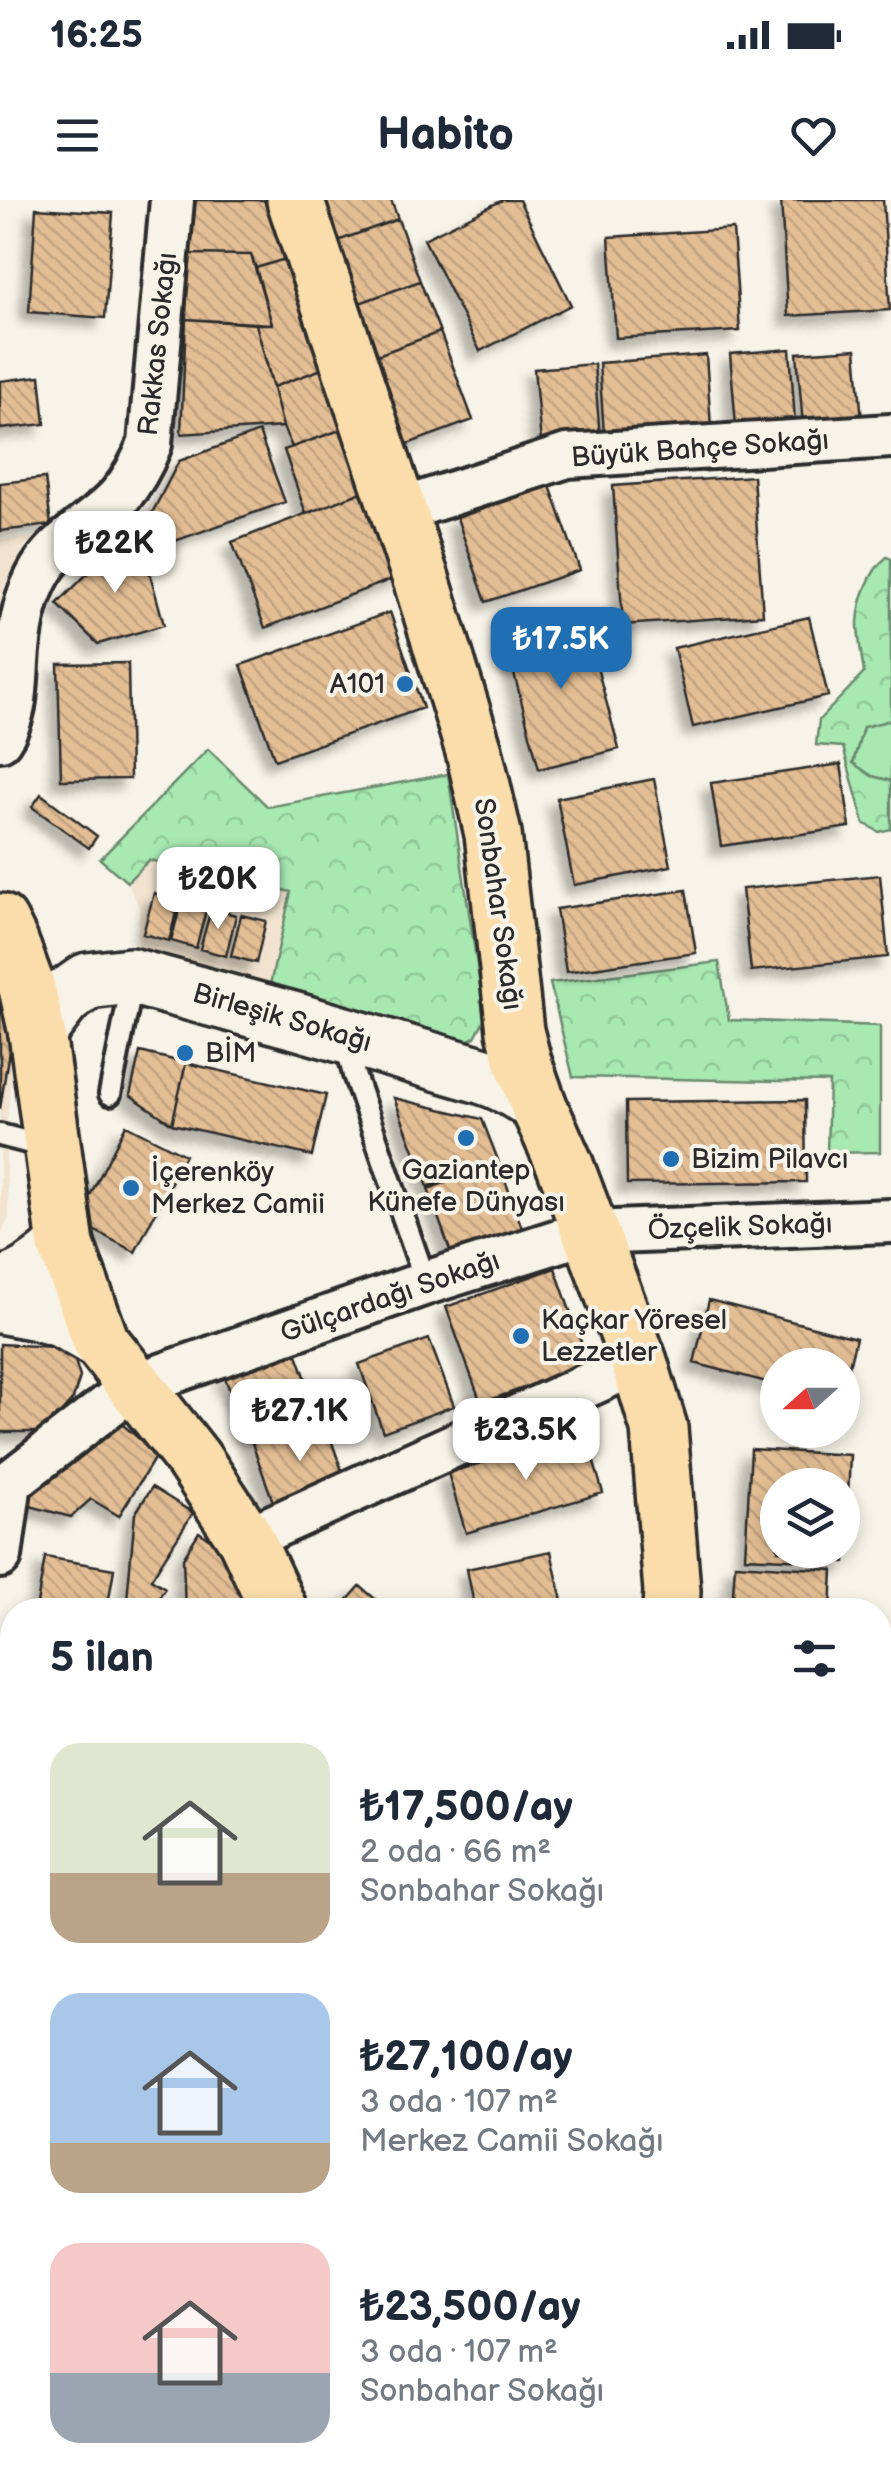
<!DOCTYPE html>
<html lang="tr">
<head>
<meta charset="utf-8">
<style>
	:root { --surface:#fff; --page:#f2f2f3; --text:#1f2937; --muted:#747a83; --accent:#1f6fb2 }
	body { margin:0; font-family:"Balsamiq Sans",sans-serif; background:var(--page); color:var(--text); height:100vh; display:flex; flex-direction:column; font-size:38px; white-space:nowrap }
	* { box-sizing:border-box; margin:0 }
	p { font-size:32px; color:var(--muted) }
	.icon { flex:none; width:55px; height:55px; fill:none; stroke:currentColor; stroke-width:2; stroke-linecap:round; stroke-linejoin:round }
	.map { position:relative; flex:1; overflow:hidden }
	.panel { position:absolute; left:0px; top:1398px; width:892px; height:892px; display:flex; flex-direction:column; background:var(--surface); border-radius:40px 40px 0 0; box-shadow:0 5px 15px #0003 }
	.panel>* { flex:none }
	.needle { width:65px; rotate:249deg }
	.tools { position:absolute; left:760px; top:1148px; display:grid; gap:20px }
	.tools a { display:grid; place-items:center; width:100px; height:100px; border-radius:50%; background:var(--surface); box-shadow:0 5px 15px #0003; font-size:50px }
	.price { position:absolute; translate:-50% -85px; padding:0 22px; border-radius:20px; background:#fff; color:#222; font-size:32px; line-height:65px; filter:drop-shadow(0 2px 5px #0008) }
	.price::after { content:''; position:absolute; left:50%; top:60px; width:30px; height:22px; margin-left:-15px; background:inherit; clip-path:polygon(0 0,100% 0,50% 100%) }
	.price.active { background:var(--accent); color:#fff }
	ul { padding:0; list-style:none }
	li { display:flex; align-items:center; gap:30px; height:250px; padding:0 50px }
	li span { display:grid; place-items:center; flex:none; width:280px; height:200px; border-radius:30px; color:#555 }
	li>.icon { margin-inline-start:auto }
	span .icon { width:120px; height:120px; fill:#fffc; stroke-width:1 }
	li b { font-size:42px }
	h2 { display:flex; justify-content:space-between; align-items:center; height:120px; padding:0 50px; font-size:42px }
	.status { display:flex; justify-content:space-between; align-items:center; height:70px; padding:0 50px; background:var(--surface); direction:ltr }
	.status svg { height:28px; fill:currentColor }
	header { display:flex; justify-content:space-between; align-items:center; height:130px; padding:0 50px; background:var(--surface); font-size:45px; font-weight:800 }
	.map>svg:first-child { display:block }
	.built { fill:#f1e3cf }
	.grass { fill:#a8e9b2; stroke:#6a8a6e; stroke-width:2.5 }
	.forest { fill:url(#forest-crowns); stroke:#6a8a6e; stroke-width:2.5 }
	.cemetery { fill:url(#cemetery-stones); stroke:#6a8a6e; stroke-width:2.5 }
	.building { fill:url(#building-back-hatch); stroke:#2b2b2b; stroke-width:2.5; fill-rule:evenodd; filter:url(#shadow) }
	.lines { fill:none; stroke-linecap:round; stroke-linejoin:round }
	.service-casing { stroke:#2b2b2b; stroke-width:28 }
	.minor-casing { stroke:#2b2b2b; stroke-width:50 }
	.secondary-casing { stroke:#2b2b2b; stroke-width:62 }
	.primary-casing { stroke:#2b2b2b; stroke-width:62 }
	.service { stroke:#f7f3e8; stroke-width:20 }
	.minor { stroke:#f7f3e8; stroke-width:42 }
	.secondary { stroke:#f7f3e8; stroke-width:55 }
	.primary { stroke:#faddab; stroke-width:55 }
	.poi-dot { fill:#1f6fb2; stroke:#f7f3e8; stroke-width:4 }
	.labels { text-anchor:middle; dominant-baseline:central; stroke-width:8; stroke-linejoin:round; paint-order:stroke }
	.street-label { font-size:28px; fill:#2b2b2b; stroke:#f7f3e8 }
	.poi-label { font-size:28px; fill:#2b2b2b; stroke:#f7f3e8; text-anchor:start }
</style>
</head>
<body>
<div class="status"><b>16:25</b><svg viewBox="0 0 49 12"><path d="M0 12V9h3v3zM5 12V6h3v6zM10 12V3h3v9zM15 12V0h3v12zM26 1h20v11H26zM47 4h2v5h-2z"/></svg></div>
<header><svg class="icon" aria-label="menu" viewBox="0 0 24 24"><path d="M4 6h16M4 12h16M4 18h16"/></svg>Habito<svg class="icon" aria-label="heart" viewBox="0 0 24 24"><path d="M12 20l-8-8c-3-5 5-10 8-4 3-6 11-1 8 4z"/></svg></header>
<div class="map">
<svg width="891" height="2289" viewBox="0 0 891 2289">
	<defs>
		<pattern id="forest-crowns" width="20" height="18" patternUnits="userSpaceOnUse" patternTransform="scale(2.5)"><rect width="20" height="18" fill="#a8e9b2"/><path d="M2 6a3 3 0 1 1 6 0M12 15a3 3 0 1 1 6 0" fill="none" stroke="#91c899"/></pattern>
		<pattern id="cemetery-stones" width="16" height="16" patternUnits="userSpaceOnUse" patternTransform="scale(2.5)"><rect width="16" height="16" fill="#a8e9b2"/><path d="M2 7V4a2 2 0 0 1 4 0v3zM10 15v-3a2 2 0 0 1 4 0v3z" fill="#91c899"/></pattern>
		<pattern id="building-back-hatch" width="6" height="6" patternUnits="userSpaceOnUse" patternTransform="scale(2.5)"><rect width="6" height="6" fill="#e3be94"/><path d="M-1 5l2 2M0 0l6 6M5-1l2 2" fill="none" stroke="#c3a380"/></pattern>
		<filter id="shadow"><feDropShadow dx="-9" dy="9" stdDeviation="5" flood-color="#0004"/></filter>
	</defs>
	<rect width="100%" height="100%" fill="#f7f3e8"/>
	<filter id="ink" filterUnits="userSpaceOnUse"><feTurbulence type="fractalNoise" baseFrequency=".01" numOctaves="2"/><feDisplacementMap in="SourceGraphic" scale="20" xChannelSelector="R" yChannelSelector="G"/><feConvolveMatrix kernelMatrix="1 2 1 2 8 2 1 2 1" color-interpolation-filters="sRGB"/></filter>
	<g filter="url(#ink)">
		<path class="built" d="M35 338 24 347 5 386 0 421V339Z
			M149 660 292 692 270 785 138 750 139 707 127 682Z
			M0 767 18 803 5 944 9 1018 0 1036Z"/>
		<path class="grass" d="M891 520V581L872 576 853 564 863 527Z"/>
		<path class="forest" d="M887 357 891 359V520L863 527 853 563 872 576 891 581V629L879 632 864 623 843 547 816 545 819 520 864 473C862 457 858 439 858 423 859 401 869 371 887 357Z
			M208 549 268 607 448 574 485 818 475 837 456 846 270 785 291 692 149 660 127 682 100 659Z
			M719 762 729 820 880 826V952L827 953 829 882 573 877 550 783Z
			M29 2278H74L115 2289H26Z"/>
		<path class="cemetery" d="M880 1935 891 1943V2289H643L640 2278H880Z"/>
		<path class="building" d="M188 0H264L285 59 256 68 251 55 187 54Z
			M316 0H391L398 19 332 43Z
			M503 0H519L571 105 480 151 424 39Z
			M781 0H883L890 110 788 116Z
			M36 8 113 13 105 118 29 112Z
			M398 19 420 81 354 105 332 43Z
			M733 29 740 131 616 138 609 37Z
			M187 54 251 55 272 124 186 119Z
			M285 59 322 169 273 187 256 124H272L256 68Z
			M420 81 440 132 372 157 354 105Z
			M186 119 256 124 283 227 181 234Z
			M440 132 473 220 405 245 372 157Z
			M790 149 795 222 736 226 730 154Z
			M856 149 862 221 803 226 797 153Z
			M706 155 711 226 604 234 599 163Z
			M594 164 600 237 541 242 534 169Z
			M322 169 343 229 292 247 283 227 273 187Z
			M40 176 45 224 0 229V181Z
			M343 229 367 290 306 314 284 250Z
			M259 232 285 302 161 346 150 317 179 261Z
			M753 276 763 415 623 425 613 286Z
			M45 278 51 325 0 331V283Z
			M550 286 580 370 486 402 457 318Z
			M367 290 400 376 265 428 232 342Z
			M126 335 144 352 164 425 98 444 57 404Z
			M390 412 423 508 275 560 241 465Z
			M583 415 619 549 539 569 504 435Z
			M809 417 828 496 693 527 674 448Z
			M128 463 130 579 61 580 58 464Z
			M841 564 850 627 721 646 711 583Z
			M654 579 671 666 574 685 557 598Z
			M41 594 97 636 89 648 32 607Z
			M880 675 888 757 751 771 742 689Z
			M686 690 696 753 566 772 556 709Z
			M154 693 179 700 169 741 143 734Z
			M182 700 207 707 196 748 171 741Z
			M211 709 236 715 226 756 200 749Z
			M241 715 266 721 256 763 231 756Z
			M4 793 14 818 0 909V794Z
			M140 852 186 863 172 924 130 895Z
			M186 863 326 895 312 956 172 924Z
			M394 898 482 919 498 960 428 987Z
			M805 900 806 982 627 984 626 902Z
			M126 925 185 955 135 1052 77 1021Z
			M499 963 523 1031 452 1056 428 989Z
			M555 1068 589 1165 481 1203 446 1107Z
			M709 1100 856 1138 842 1194V1165H778V1185L694 1163Z
			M429 1139 454 1206 383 1232 359 1164Z
			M0 1144 54 1147 75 1161 80 1177 73 1199 52 1223 37 1232H0Z
			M295 1149 320 1217 249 1242 224 1175Z
			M323 1217 347 1285 276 1310 252 1243Z
			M116 1219 157 1254 119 1316 91 1299 71 1317 15 1302Z
			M585 1232 603 1293 466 1333 448 1273Z
			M751 1249 850 1255 845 1362 745 1357ZM778 1285H842V1350H778Z
			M152 1287 193 1313 151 1379 165 1388 151 1410H144L127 1399 135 1314Z
			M199 1332 221 1346 254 1402 240 1410H185L183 1358Z
			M551 1351 564 1410H475L467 1369Z
			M45 1357 114 1369 107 1410H36Z
			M735 1364 833 1370 831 1410H732Z
			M360 1386 388 1410H339Z
			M0 1550 12 1552V1621L0 1626Z
			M891 1639V1708L886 1718 880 1713V1640Z
			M12 1669V1736L7 1738 0 1721V1674Z
			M887 1755 891 1758V1817L880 1834V1766Z
			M0 1803 12 1807V1873L0 1870Z
			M891 1817V1865L880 1858V1834Z
			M0 1897 11 1899 0 1955Z
			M0 2156 12 2159V2176L3 2219 0 2218Z
			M0 2261 12 2263V2278H18L16 2289H0Z
			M252 2278H316L313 2289H294L252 2281Z
			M323 2278H386L384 2289H321Z
			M393 2278H456L454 2289H391Z
			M460 2278H524L521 2289H458Z
			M535 2278H599L596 2289H533Z"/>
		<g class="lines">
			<defs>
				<path id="service" d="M346 843 354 875 426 1083
					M110 894 128 804 130 778
					M0 935 46 947"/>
				<path id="minor" d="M398 311 567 256 891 236
					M0 539C18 513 15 480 18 450 21 422 26 395 41 370 60 339 95 323 119 297 133 281 142 264 150 244L172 0
					M0 1286 10 1282 135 1185 426 1083 571 1037 590 1033 891 1021
					M246 1339 639 1162
					M0 1356 10 1282
					M880 1620 891 1619
					M0 1662 12 1658
					M880 1728 891 1736
					M0 2007 12 2010
					M0 2245 12 2248
					M134 2278 181 2289
					M625 2278 627 2289"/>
				<path id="secondary" d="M37 833 64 798 88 781 130 776 296 821 481 875C504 882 521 891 539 907
					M0 1087C27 1078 45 1064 66 1045
					M0 1105 37 1112 61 1119 101 1142"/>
				<path id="primary" d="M295 0 422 382 474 551 493 634 515 831 523 862 539 907 565 965 639 1162 659 1228 672 1391 671 1410
					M0 722 10 742 27 788 37 833 66 1045 101 1142 194 1260 246 1339 279 1410
					M880 1888 891 1895"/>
			</defs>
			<use href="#service" class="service-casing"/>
			<use href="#minor" class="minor-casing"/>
			<use href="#secondary" class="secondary-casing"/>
			<use href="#primary" class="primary-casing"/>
			<use href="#service" class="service"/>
			<use href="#minor" class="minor"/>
			<use href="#secondary" class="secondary"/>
			<use href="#primary" class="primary"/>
		</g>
	</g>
	<g class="poi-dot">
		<circle cx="405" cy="484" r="10"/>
		<circle cx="185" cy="853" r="10"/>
		<circle cx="466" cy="938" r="10"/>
		<circle cx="671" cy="959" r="10"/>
		<circle cx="131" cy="988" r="10"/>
		<circle cx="521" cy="1136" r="10"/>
	</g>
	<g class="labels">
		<g class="street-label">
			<text transform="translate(158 144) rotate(-84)">Rakkas Sokağı</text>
			<text transform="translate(700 249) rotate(-4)">Büyük Bahçe Sokağı</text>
			<text transform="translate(498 704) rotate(82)">Sonbahar Sokağı</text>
			<text transform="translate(282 818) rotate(16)">Birleşik Sokağı</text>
			<text transform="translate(740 1027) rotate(-2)">Özçelik Sokağı</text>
			<text transform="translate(390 1097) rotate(-19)">Gülçardağı Sokağı</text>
		</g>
		<g class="poi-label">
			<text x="385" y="484" text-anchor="end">A101</text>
			<text x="205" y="853">BİM</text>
			<text x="691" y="959">Bizim Pilavcı</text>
			<text x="466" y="970" text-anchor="middle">Gaziantep<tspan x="466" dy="32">Künefe Dünyası</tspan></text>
			<text x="151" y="972">İçerenköy<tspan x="151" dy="32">Merkez Camii</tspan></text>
			<text x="541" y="1120">Kaçkar Yöresel<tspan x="541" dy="32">Lezzetler</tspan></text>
		</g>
	</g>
</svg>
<div class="tools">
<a><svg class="needle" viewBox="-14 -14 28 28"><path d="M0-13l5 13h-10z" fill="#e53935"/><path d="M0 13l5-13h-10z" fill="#747a83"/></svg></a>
<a><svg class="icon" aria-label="layers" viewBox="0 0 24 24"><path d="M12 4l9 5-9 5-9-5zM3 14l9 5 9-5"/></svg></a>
</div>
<b class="price" style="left:115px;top:396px">₺22K</b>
<b class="price active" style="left:561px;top:492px">₺17.5K</b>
<b class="price" style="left:218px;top:732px">₺20K</b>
<b class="price" style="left:300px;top:1264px">₺27.1K</b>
<b class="price" style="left:526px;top:1283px">₺23.5K</b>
<section class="panel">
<h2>5 ilan<svg class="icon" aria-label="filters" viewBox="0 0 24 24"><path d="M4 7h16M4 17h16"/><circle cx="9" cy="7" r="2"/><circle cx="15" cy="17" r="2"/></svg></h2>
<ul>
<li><span style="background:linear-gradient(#dfe7d0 65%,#b9a48a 0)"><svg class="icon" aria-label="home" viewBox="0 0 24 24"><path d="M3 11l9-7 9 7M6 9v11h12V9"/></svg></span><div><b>₺17,500/ay</b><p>2 oda · 66 m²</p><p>Sonbahar Sokağı</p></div></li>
<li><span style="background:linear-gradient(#a9c7e8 75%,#b9a48a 0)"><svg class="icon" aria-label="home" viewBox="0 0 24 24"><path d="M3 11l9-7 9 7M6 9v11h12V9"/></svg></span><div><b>₺27,100/ay</b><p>3 oda · 107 m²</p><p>Merkez Camii Sokağı</p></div></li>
<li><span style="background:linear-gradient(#f6c9c9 65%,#9aa5b1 0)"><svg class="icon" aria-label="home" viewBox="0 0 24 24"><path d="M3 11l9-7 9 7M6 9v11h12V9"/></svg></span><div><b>₺23,500/ay</b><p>3 oda · 107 m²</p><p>Sonbahar Sokağı</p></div></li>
</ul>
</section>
</div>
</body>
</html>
